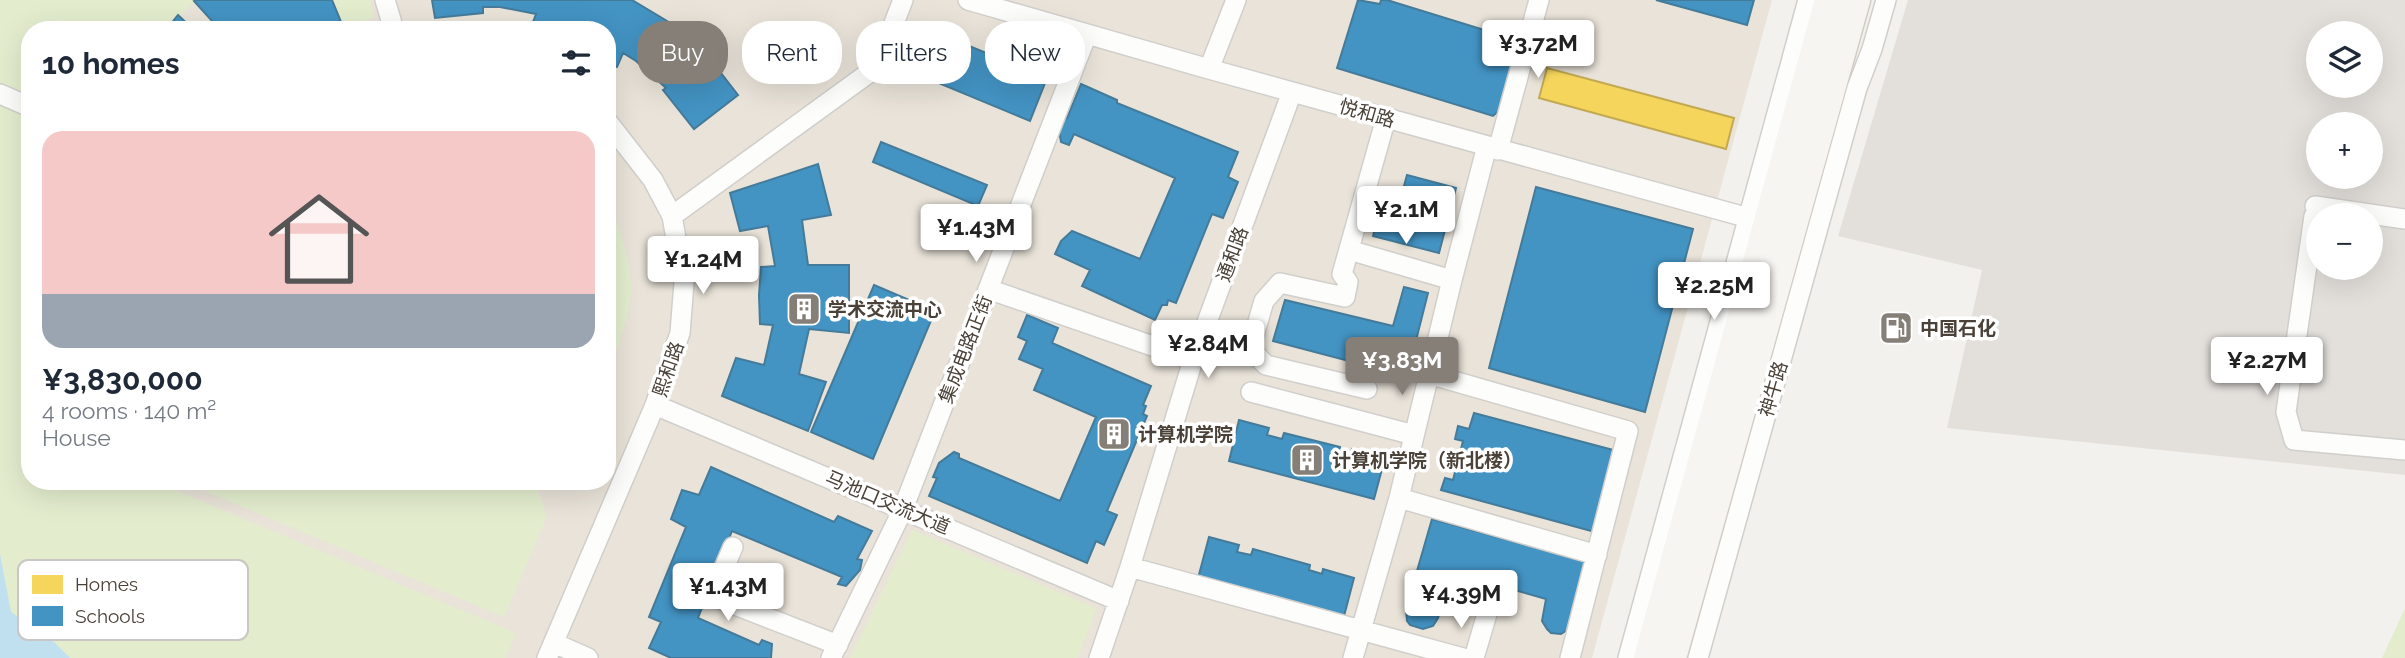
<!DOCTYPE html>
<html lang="en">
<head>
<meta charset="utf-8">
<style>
	:root { --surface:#fff; --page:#f6f6f7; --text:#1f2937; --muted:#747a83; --accent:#857f78 }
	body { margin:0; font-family:Raleway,"Noto Sans SC",sans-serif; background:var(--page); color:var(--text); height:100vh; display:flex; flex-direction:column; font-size:26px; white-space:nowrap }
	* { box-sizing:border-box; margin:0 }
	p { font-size:23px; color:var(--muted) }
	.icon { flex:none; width:38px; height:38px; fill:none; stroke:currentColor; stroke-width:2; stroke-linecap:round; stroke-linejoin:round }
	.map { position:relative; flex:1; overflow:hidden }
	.panel { position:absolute; left:21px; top:21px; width:595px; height:469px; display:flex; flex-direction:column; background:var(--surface); border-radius:28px; box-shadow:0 7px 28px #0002 }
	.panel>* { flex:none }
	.hud { position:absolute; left:637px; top:21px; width:665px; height:63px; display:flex; gap:14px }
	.tools { position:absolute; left:2306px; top:21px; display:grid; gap:14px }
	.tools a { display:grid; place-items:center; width:77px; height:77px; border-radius:50%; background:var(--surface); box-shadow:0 7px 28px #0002; font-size:35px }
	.price { position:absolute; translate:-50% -60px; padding:0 16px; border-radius:7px; background:#fff; color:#222; font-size:23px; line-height:46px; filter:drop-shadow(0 2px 4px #0008) }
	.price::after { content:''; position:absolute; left:50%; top:42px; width:21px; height:16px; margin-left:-10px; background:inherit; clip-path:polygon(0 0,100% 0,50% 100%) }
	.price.selected { background:var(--accent); color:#fff }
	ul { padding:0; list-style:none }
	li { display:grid; align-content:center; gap:14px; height:371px; padding:0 21px }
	li span { display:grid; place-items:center; height:217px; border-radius:21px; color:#555 }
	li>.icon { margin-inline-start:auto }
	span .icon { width:126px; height:126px; fill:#fffc; stroke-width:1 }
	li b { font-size:30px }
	h2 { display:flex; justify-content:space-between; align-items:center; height:84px; padding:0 21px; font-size:30px }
	.pill { padding:0 24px; border-radius:28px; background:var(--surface); box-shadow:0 7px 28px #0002; font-size:24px; line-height:63px }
	.pill.selected { background:var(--accent); color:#fff }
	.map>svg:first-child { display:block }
	.industrial { fill:#e3e0dc; fill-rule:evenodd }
	.education { fill:#e9e3d9; fill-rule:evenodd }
	.green { fill:#e3edce }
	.water { fill:#c0e0ef }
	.homes { fill:#f6d55c; stroke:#c2a952; stroke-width:2 }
	.schools { fill:#4393c3; stroke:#457b9a; stroke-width:2 }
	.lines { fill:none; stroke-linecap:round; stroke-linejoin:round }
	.street-casing { stroke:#d1cfcb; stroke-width:22 }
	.secondary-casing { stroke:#d2cdc4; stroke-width:31 }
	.street { stroke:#fdfdfc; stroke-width:19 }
	.secondary { stroke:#f7f5f1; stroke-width:28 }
	.labels { text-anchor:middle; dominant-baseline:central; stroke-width:7; stroke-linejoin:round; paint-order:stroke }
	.street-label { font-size:19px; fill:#4a4239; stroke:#fff }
	.poi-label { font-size:19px; font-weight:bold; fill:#4a4239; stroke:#fff; text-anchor:start }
	.key { fill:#fff; stroke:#c9c6c4; stroke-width:2 }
	.key-label { font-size:19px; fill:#4a4239 }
</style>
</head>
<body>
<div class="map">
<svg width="2405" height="658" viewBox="0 0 2405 658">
	<rect width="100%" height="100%" fill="#f3f1ed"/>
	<path class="industrial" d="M1908 0H2405V475L1947 428 1982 270 1838 236ZM2319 33H2371V86H2319ZM2319 124H2371V177H2319ZM2319 215H2371V268H2319Z"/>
	<path class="education" d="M0 0H1772L1592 658H0ZM30 30H607V481H30Z"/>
	<path class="green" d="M0 0H196L166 30H30V481H153L516 633 505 658H70L55 643 11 612 0 554Z
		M332 0H370L374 17 344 29Z
		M607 200C613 209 616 219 619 230 625 246 630 265 631 283 632 312 619 345 607 371Z
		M209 481H534L547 516 504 617 205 491Z
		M912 530 1096 608 1078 658H850Z
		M2405 608V658H2382Z"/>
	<path class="water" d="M0 554 11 612 55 643 70 658H0Z"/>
	<path class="homes" d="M1547 68 1734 118 1726 149 1539 98Z"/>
	<path class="schools" d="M196 0H332L344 29 296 30 294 26 290 30H205L213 22 194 1Z
		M432 0H632L672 24 717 68 738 95 694 129 663 90 666 88 636 61 623 53 617 67 607 63V30H530L536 14 500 7H483V13L435 18Z
		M1358 0 1380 4 1381 0H1387L1510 38 1504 59 1516 63 1503 107 1493 116 1337 68Z
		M1656 0H1754L1747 25Z
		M178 15 194 30H166Z
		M932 25 942 29 940 34 1047 78 1030 121 912 72 919 54 913 51Z
		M1081 84 1117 100V103L1238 152 1228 177 1238 182 1223 218 1212 214 1176 303 1168 300 1167 305H1162L1155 320 1082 286 1090 270 1055 254 1061 241 1072 231 1140 259 1175 178 1074 134 1069 145 1061 142 1059 130 1065 117 1067 118Z
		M881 142 987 185 978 206 873 162Z
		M818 164 831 215 802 220 808 265H849V333L809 329 799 374 826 382 808 431 722 396 736 358 764 365 773 325 760 324 759 295 761 267 775 266 768 226 740 231 730 193Z
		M1407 175 1456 188 1439 253 1373 236 1382 203 1398 208Z
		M1536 187 1693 229 1645 412 1489 368Z
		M874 285 935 311 873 459 811 432Z
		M1404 287 1428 293 1408 372 1402 375 1273 341 1285 300 1393 326Z
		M1027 315 1058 328 1052 343 1151 386 1143 405 1146 406 1143 414 1147 416 1107 511 1117 515 1104 545 1096 541 1087 563 929 496 937 478 933 477 939 463 954 452 959 454V458L1060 501 1096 417 1034 390 1043 369 1019 359 1027 341 1018 337Z
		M1474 413 1617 451 1595 532 1441 490 1445 478 1453 480 1463 441 1455 439 1458 426 1469 429Z
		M1239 420 1269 428 1267 435 1282 439 1284 433 1340 447 1339 452 1350 455 1352 449 1385 458 1374 499 1229 461Z
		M711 467 834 522 838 516 872 531 857 559 862 560 860 570 846 586 838 584 842 577 732 531 698 618 759 645 762 640 772 644 771 658H671L649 648 661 622 649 617 686 527 671 519 682 490 699 495Z
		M1432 519 1588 562 1572 624 1567 630 1561 634 1551 633 1547 629 1542 621 1546 599 1511 589 1506 604 1484 598 1488 583 1451 572 1438 618 1433 626 1423 629 1410 625 1407 621 1406 609Z
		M1209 537 1239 545 1237 552 1251 555 1253 549 1310 565 1309 570 1322 574 1323 569 1354 578 1343 620 1197 582Z"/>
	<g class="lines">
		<defs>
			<path id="street" d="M385 0 394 30
				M968 0 1209 69 1767 223
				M1209 69 1236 0
				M0 94 30 107
				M607 121 653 180 672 216
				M1498 150 1539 0
				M2315 206 2405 219
				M2314 216 2286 412 2294 440 2405 450
				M1349 250 1452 280
				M988 289 1193 360
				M1429 374 1628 431 1570 658
				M1367 389 1266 365 1250 349 1264 301 1280 283 1345 297 1348 282 1342 274 1386 118
				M1251 392 1414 435
				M655 405 1119 601
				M1399 498 1597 555
				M733 547 712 596 838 645
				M1130 567 1463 658
				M554 643 588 658
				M547 658 655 405 680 333 684 283 672 216 877 67 903 0
				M831 658 903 509 1087 34
				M1099 658 1130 567 1193 360 1292 92
				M1353 658 1399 498 1452 280 1487 146
				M1474 658 1487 614
				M1628 658 1808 0
				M1698 658 1857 88 1872 49 1886 0"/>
			<path id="secondary" d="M1648 658 1829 0
				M1672 658 1856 0"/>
		</defs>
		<use href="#street" class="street-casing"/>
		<use href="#secondary" class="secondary-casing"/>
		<use href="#street" class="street"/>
		<use href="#secondary" class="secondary"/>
	</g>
	<defs>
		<symbol id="building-square" viewBox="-11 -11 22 22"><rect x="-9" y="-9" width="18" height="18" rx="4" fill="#857f78" stroke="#fff"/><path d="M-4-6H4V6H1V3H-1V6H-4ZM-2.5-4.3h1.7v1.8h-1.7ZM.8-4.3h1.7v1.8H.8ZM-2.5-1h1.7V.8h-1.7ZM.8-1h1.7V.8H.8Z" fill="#fff"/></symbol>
		<symbol id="fuel-square" viewBox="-11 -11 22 22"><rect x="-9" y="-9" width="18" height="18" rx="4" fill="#857f78" stroke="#fff"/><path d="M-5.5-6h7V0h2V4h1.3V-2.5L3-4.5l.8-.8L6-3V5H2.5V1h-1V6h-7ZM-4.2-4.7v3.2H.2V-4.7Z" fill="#fff"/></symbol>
	</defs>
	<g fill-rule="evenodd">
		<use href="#building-square" x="785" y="290" width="38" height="38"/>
		<use href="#fuel-square" x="1877" y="309" width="38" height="38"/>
		<use href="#building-square" x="1095" y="415" width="38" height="38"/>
		<use href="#building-square" x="1288" y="441" width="38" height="38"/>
	</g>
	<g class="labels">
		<g class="street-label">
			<text transform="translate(1367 113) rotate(16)">悦和路</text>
			<text transform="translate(1232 254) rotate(-70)">通和路</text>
			<text transform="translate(965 349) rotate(-69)">集成电路正街</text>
			<text transform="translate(668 369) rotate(-71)">熙和路</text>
			<text transform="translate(1773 389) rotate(-74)">神牛路</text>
			<text transform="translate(888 502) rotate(23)">马池口交流大道</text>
		</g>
		<g class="poi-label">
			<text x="828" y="309">学术交流中心</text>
			<text x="1920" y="328">中国石化</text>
			<text x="1138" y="434">计算机学院</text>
			<text x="1332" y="460">计算机学院（新北楼）</text>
		</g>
	</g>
	<rect x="18" y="560" width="230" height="80" rx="10" class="key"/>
	<rect x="32" y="575" width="31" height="19" fill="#f6d55c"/>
	<rect x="32" y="606" width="31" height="20" fill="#4393c3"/>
	<g class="key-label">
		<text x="75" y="591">Homes</text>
		<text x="75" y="623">Schools</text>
	</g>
</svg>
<div class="tools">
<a><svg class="icon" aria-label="layers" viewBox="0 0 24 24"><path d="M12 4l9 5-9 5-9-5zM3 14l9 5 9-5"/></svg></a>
<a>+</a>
<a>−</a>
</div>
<b class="price" style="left:1538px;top:80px">¥3.72M</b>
<b class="price" style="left:1406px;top:246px">¥2.1M</b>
<b class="price" style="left:976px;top:264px">¥1.43M</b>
<b class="price" style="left:703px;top:296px">¥1.24M</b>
<b class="price" style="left:1714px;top:322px">¥2.25M</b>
<b class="price" style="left:1208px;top:380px">¥2.84M</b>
<b class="price selected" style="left:1402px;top:397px">¥3.83M</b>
<b class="price" style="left:2267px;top:397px">¥2.27M</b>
<b class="price" style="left:728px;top:623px">¥1.43M</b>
<b class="price" style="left:1461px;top:630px">¥4.39M</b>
<div class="hud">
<a class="pill selected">Buy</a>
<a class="pill">Rent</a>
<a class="pill">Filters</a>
<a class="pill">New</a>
</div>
<section class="panel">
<h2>10 homes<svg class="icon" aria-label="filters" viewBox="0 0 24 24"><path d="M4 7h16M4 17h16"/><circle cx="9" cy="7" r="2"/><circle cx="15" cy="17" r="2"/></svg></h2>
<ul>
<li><span style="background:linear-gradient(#f6c9c9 75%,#9aa5b1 0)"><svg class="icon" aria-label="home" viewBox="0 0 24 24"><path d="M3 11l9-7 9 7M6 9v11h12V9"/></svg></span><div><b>¥3,830,000</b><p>4 rooms · 140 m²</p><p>House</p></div></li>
</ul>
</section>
</div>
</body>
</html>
